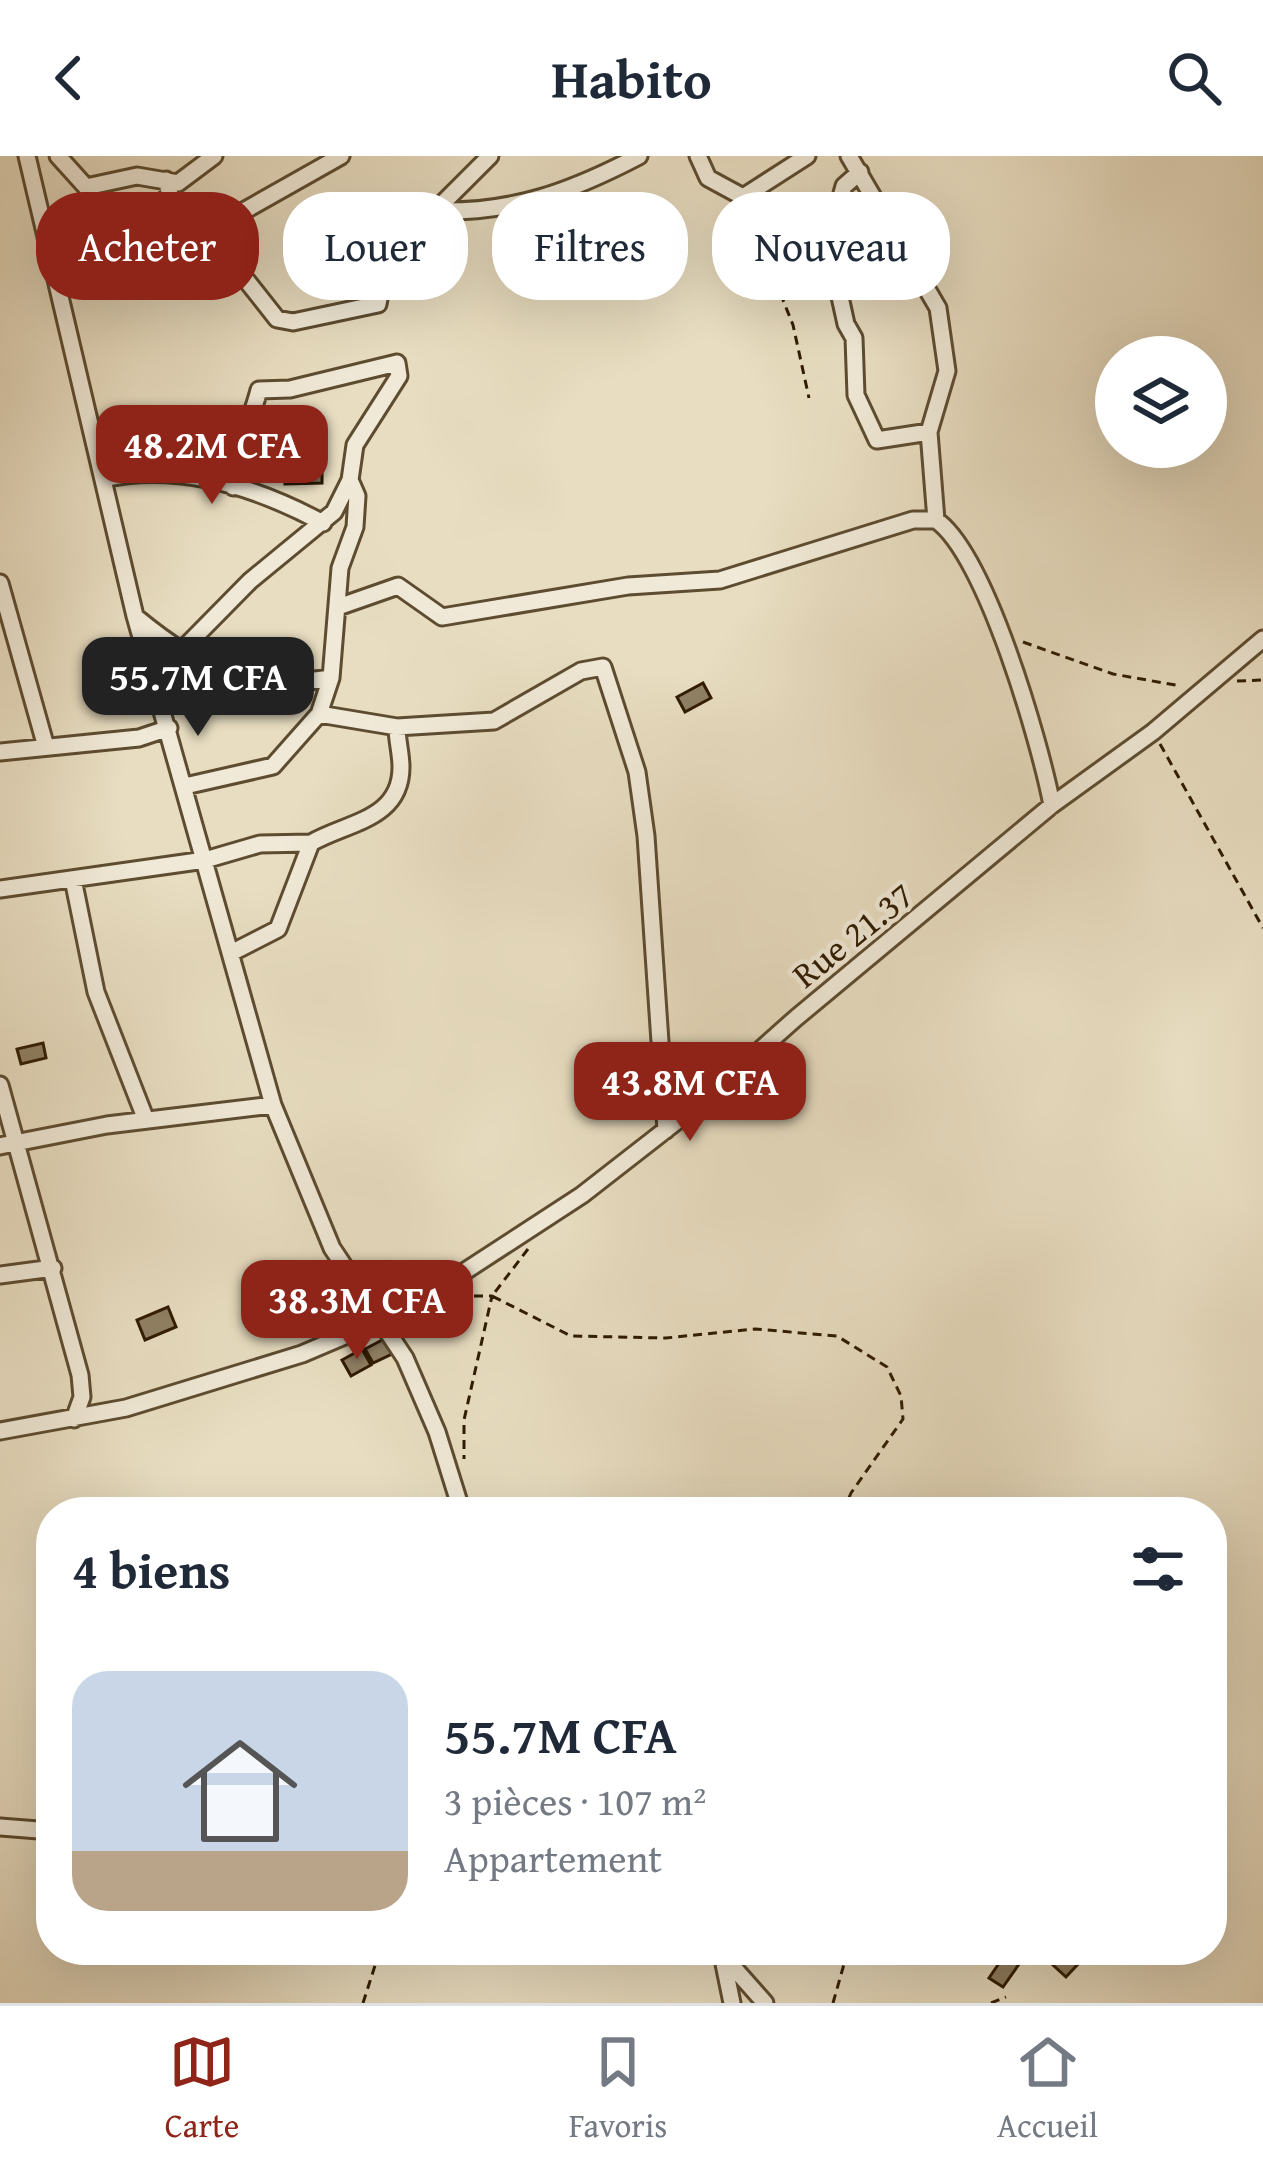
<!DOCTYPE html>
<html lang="fr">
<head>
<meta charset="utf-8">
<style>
	:root { --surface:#fff; --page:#f2f2f3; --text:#1f2937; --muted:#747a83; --line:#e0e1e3; --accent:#8f2418 }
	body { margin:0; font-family:"Gentium Book Plus",serif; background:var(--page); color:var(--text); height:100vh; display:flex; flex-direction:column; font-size:45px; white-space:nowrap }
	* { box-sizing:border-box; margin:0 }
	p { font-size:39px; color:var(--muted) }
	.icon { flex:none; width:66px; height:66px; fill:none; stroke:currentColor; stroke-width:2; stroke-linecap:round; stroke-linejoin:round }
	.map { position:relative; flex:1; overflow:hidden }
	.details { position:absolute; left:36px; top:1341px; width:1191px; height:468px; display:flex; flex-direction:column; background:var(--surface); border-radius:48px; box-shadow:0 12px 48px #0002 }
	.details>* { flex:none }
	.banner { position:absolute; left:36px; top:36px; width:1191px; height:108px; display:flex; gap:24px }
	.buttons { position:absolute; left:1095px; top:180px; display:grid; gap:24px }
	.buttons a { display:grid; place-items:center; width:132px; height:132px; border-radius:50%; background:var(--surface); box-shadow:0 12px 48px #0002; font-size:60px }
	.price { position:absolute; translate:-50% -102px; padding:0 27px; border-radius:24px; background:var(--accent); color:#fff; font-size:39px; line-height:78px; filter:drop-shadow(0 3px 6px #0008) }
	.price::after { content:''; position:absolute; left:50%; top:72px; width:36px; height:27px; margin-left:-18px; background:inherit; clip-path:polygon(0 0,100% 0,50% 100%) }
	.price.selected { background:#222; color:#fff }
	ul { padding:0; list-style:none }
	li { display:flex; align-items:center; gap:36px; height:300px; padding:0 36px }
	li span { display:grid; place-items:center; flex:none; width:336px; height:240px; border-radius:36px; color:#555 }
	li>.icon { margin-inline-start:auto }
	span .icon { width:144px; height:144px; fill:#fffc; stroke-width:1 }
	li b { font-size:51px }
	h2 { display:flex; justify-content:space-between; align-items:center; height:144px; padding:0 36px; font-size:51px }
	.pill { padding:0 42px; border-radius:48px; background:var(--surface); box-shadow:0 12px 48px #0002; font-size:42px; line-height:108px }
	.pill.selected { background:var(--accent); color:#fff }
	header { display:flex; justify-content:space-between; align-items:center; height:156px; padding:0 36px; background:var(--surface); font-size:54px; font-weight:700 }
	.tab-bar { display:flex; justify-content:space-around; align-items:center; height:168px; border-top:3px solid var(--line); background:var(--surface); font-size:33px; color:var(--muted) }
	.tab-bar a { display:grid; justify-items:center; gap:6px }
	.tab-bar .selected { color:var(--accent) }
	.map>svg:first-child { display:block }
	.building { fill:#8f8064; stroke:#2f1b00; stroke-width:3 }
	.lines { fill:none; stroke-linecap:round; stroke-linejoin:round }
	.minor-casing { stroke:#5d4c30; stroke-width:21 }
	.path { stroke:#2f1b00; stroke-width:3; stroke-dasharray:9 6; stroke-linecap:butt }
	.minor { stroke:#f0e9d7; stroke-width:15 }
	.labels { text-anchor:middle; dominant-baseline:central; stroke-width:9; stroke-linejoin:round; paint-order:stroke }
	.street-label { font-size:36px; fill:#2f1b00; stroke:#f0e9d7 }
</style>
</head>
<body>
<header><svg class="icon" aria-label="back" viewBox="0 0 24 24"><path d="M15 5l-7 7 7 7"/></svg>Habito<svg class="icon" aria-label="search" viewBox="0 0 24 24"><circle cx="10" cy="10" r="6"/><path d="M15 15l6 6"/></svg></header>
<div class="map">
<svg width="1263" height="1847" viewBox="0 0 1263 1847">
	<rect width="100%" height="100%" fill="#e8ddc1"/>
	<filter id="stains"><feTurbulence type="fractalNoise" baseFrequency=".00167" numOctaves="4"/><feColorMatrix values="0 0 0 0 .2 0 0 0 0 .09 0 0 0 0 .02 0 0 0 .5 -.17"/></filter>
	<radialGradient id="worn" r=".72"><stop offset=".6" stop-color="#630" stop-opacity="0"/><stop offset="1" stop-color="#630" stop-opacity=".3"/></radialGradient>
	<path class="building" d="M322 313V327L285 328V314Z
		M703 527 711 542 685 556 677 541Z
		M43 887 46 902 21 908 17 893Z
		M168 1151 176 1171 145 1184 137 1164Z
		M384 1183 392 1198 373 1207 365 1193Z
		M362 1193 371 1209 351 1220 342 1204Z
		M1008 1794 1024 1801 1003 1831 989 1822Z
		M1044 1794H1064L1079 1807 1066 1821 1041 1798Z"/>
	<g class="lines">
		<defs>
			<path id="minor" d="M27 0 135 460 273 949 332 1092 405 1202 437 1276 462 1356
				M58 0 86 31 137 20 178 27 214 0
				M698 0 708 22 743 41 807 0
				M849 0 938 152 947 215 929 276 936 364
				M860 16 844 30 836 59 812 79 833 109 846 168 854 182 856 239 877 284 929 276
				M166 24 179 71 203 108 247 125 277 163 293 166 378 148 387 103 490 0
				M436 55C514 57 572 35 639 0
				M187 87 341 0
				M103 323C179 306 256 331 323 367
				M0 427 46 591
				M338 451 398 430 442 461 628 430 720 424 913 364H936C986 398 1040 587 1052 649
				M137 462C202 515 246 534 331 522
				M180 496 250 425 334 356 350 324 355 289 399 220 397 207 290 233 259 234C255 250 247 269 245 283 243 304 247 314 233 331
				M319 558 397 571 494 565 581 515 603 511 637 616 646 680 666 974
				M0 596 139 582 169 572
				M185 630 273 610 319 558 331 522 340 412 355 371 357 340 350 324
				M73 723 96 836 146 964
				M0 733 205 704 260 688 311 687
				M231 797 278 773 311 687C347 666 401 664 401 611 401 598 397 584 397 571
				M0 929 80 1219 82 1241 74 1263
				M0 990 107 969 273 949
				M0 1119 53 1112
				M0 1275 126 1252 302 1198 382 1164 450 1125 582 1039 704 944 796 862 1052 649 1153 576 1263 483
				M0 1671 51 1675
				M718 1794 765 1847
				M723 1803 732 1847"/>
		</defs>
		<use href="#minor" class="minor-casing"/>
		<path class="path" d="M747 54 793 169 809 242
			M1023 486 1113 518 1181 530
			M1237 525 1263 524
			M1160 588 1263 772
			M528 1093 492 1140 571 1180 666 1182 755 1173 837 1180 887 1211 901 1240 903 1263 851 1337 843 1356
			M459 1140H492L464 1264V1303
			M363 1847 380 1794
			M833 1847 848 1794
			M991 1847 1006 1841"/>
		<use href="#minor" class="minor"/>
	</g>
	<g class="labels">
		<g class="street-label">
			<text transform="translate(852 778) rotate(-39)">Rue 21.37</text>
		</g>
	</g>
	<rect width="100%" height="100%" filter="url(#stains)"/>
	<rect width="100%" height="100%" fill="url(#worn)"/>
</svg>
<div class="buttons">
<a><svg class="icon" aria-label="layers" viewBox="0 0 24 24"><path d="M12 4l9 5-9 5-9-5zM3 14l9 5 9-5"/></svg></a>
</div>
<b class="price" style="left:212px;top:351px">48.2M CFA</b>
<b class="price selected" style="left:198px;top:583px">55.7M CFA</b>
<b class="price" style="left:690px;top:988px">43.8M CFA</b>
<b class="price" style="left:357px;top:1206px">38.3M CFA</b>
<div class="banner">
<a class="pill selected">Acheter</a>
<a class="pill">Louer</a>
<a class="pill">Filtres</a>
<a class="pill">Nouveau</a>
</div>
<section class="details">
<h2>4 biens<svg class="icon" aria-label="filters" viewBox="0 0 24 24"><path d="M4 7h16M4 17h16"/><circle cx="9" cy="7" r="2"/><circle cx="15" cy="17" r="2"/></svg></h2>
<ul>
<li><span style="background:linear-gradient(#c9d6e8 75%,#b9a48a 0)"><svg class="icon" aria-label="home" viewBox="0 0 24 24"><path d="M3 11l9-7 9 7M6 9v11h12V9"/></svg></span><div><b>55.7M CFA</b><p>3 pièces · 107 m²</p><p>Appartement</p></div></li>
</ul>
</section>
</div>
<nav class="tab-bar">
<a class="selected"><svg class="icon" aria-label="map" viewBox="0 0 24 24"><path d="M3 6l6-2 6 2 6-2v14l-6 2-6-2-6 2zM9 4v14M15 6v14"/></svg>Carte</a>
<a><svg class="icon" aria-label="saved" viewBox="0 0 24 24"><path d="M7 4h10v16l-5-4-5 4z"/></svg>Favoris</a>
<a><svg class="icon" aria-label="home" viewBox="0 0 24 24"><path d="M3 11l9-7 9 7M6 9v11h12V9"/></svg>Accueil</a>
</nav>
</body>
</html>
